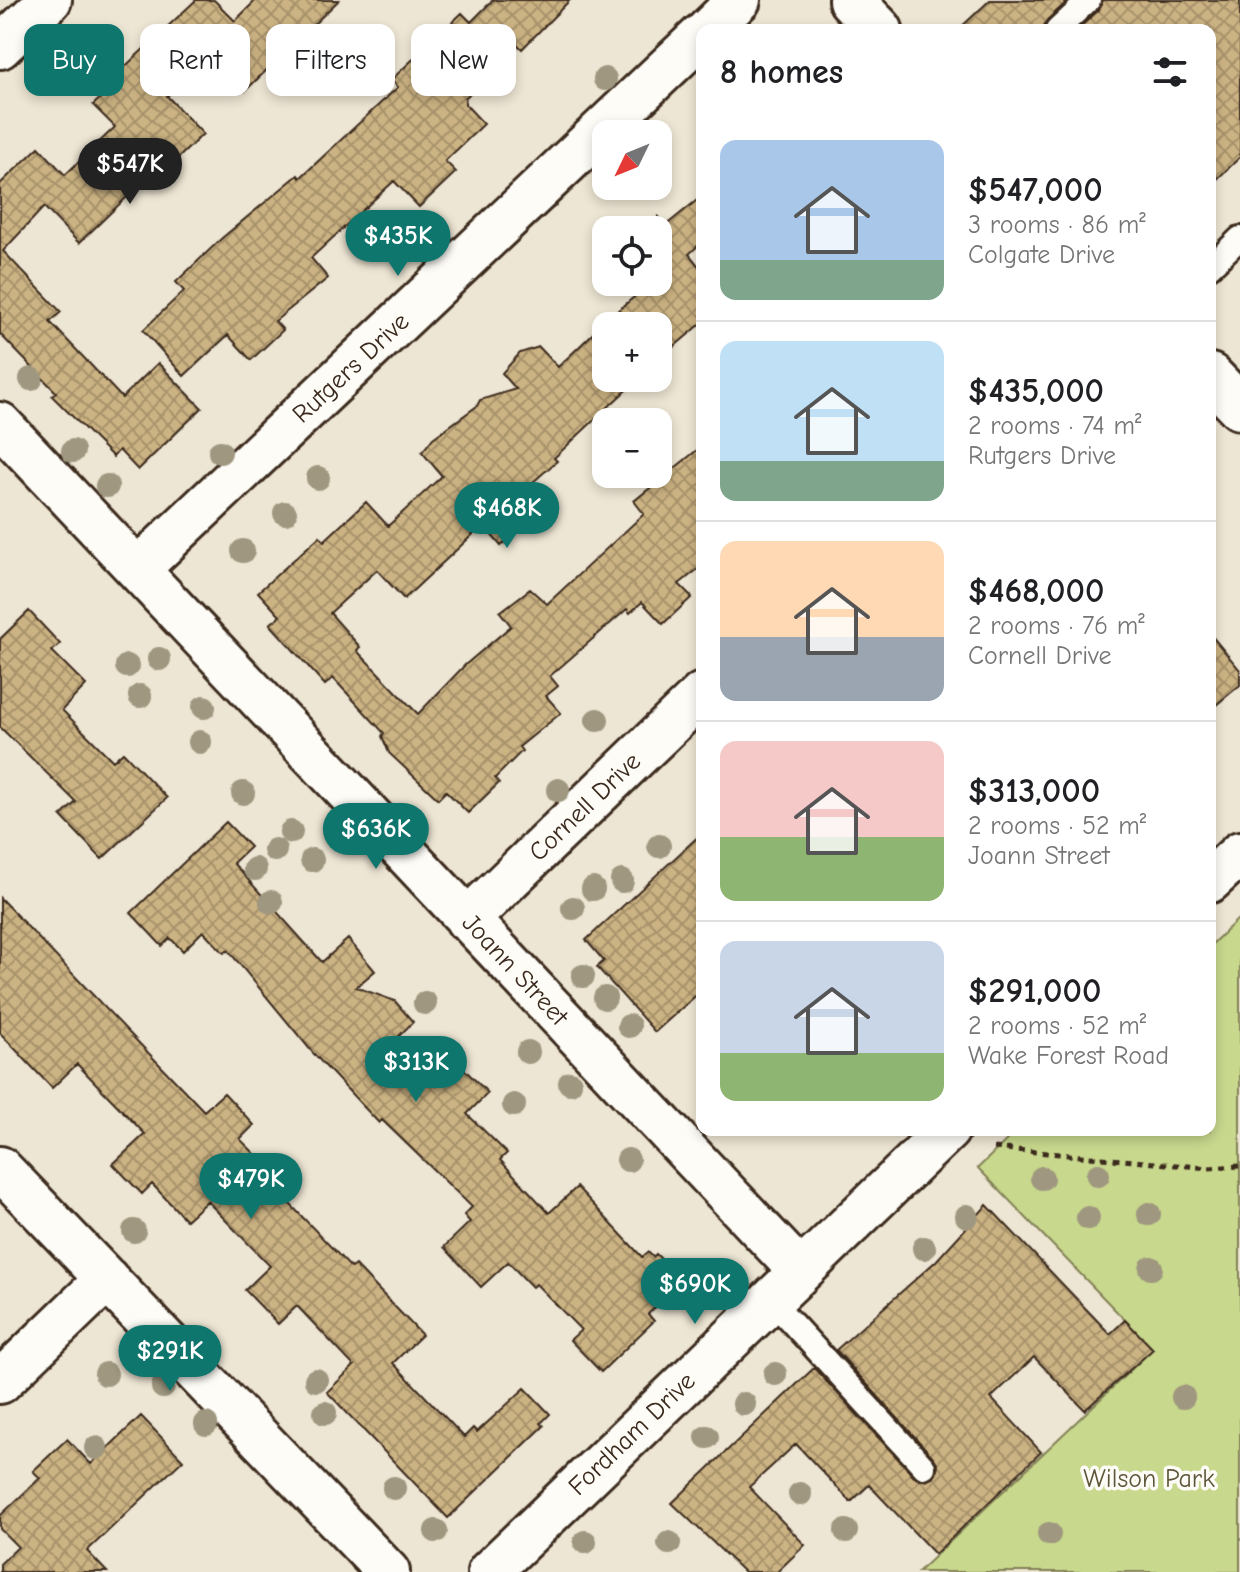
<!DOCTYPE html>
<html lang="en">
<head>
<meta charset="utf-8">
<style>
	:root { --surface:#fff; --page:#f2f2f2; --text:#202124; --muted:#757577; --line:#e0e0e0; --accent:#0f766e }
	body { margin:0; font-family:"Comic Neue",sans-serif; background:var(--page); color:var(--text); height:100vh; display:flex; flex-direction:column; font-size:30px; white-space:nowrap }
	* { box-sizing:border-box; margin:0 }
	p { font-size:26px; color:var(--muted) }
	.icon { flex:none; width:44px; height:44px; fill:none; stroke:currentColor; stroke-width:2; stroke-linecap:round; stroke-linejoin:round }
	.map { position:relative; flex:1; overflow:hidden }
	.details { position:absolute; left:696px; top:24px; width:520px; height:1112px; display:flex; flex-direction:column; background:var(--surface); border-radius:16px; box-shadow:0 4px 12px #0003 }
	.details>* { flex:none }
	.banner { position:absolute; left:24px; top:24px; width:552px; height:72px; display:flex; gap:16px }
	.needle { width:52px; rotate:227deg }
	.tools { position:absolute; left:592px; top:120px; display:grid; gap:16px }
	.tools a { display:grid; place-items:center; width:80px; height:80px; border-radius:16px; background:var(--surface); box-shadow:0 4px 12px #0003; font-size:40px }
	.price { position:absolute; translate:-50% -68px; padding:0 18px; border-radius:28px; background:var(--accent); color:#fff; font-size:26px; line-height:52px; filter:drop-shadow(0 2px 4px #0008) }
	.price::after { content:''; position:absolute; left:50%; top:48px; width:24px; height:18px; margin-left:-12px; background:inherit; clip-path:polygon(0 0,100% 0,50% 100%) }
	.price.current { background:#222; color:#fff }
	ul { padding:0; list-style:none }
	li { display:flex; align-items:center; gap:24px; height:200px; padding:0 24px }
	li+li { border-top:2px solid var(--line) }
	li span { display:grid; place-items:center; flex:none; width:224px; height:160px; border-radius:16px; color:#555 }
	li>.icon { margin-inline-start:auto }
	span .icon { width:96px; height:96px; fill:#fffc; stroke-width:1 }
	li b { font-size:34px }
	h2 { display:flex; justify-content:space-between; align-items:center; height:96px; padding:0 24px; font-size:34px }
	.tag { padding:0 28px; border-radius:16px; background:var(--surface); box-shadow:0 4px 12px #0003; font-size:28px; line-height:72px }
	.tag.current { background:var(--accent); color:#fff }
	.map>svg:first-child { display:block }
	.green { fill:#c8d88d; stroke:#828156; stroke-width:2 }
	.building { fill:url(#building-cross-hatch); stroke:#3b2a1e; stroke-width:2 }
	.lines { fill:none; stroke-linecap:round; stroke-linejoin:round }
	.lane-casing { stroke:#3b2a1e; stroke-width:28 }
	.street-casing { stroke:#3b2a1e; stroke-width:48 }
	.secondary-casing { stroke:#3b2a1e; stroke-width:50 }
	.path { stroke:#3b2a1e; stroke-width:5; stroke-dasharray:6 6; stroke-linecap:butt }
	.lane { stroke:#fdfcf7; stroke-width:22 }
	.street { stroke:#fdfcf7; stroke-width:42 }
	.secondary { stroke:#fdfcf7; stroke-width:44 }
	.tree { fill:#9f977f }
	.labels { text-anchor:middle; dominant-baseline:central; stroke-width:7; stroke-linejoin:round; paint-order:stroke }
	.street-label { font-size:26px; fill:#3b2a1e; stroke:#fdfcf7 }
	.park-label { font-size:26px; fill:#5e563a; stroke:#fdfcf7 }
</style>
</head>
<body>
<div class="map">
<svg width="1240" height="1572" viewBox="0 0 1240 1572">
	<defs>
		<pattern id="building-cross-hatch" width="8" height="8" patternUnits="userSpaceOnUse" patternTransform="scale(2)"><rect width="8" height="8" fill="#ccb383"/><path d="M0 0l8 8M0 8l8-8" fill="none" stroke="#a7926b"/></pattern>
	</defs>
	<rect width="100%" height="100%" fill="#eee6d4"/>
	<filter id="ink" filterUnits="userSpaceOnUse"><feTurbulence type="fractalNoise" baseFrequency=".0125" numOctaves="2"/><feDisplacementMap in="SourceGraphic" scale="16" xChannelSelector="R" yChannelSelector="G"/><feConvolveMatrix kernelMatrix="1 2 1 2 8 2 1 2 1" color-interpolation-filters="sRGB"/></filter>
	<g filter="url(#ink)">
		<path class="green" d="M1240 917V1572H918L1153 1349 978 1168 1017 1130H1210V946Z"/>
		<path class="building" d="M196 0H214L235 21 256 0H339L245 91 210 55 167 96 203 134 161 175 156 169 79 243 44 207 3 251 61 312 50 322 122 398 158 363 202 408 138 470 119 450 113 457 52 396 56 392 0 334V184L39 147 65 175 115 127 93 105 106 93 102 88Z
			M493 0H570L522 49 516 43 473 84 476 88 465 98V104L484 124 445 161 456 172 419 207 394 181 311 258 328 278 275 321 283 330 251 360 228 335 184 376 143 330 184 291 176 282 222 238 298 175 300 178 398 87 391 80 462 13 471 22Z
			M990 0H1069L1047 20 1043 30H958Z
			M1103 0H1240V157L1210 186V30H1077L1099 10Z
			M702 196V242L689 254 702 270V323L658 360V326H606V378H639L554 458 557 461 515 498 532 519 501 546 483 525 404 599 377 570 330 613 360 647 357 650 360 654 418 714 465 665 511 626 500 612 530 589 547 604 644 514 634 501 702 446V566L679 584 692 597 663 624 642 602 630 613 627 609 550 676 558 686 546 696 561 713 519 747 522 751 495 778 499 783 468 813 446 791 438 799 389 753 382 736 384 733 333 678 325 685 270 624 280 616 258 592 320 536 324 541 366 502 388 526 442 476 422 452 433 438 477 406 480 400 516 389 502 373 520 353 539 347 558 367 609 318 652 282H658V217L665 226Z
			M29 611 60 644 52 651 86 685 62 710 113 761 123 752 167 798 102 859 61 816 76 802 0 727V639Z
			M1210 634 1240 670V685L1210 710Z
			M226 822 250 847 233 863 322 962 348 939 375 971 356 987 395 1001 413 1022 395 1040 437 1086 459 1064 488 1093 467 1114 507 1153 500 1160 549 1213 577 1187 642 1257 648 1252 653 1257 656 1254 677 1275 674 1279 680 1285 648 1314 654 1321 601 1372 570 1340 581 1330 536 1284 532 1287 508 1262 481 1287 444 1247 470 1222 464 1215 472 1207 382 1120 379 1123 313 1053 228 950 224 953 203 931 183 951 170 938 162 946 131 913Z
			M702 833V990L655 1032 597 967 604 961 586 940Z
			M0 898 204 1111 224 1093 254 1125 240 1139 256 1155 249 1161 351 1268 355 1265 422 1335 393 1363 464 1437 473 1428 477 1432 525 1388 550 1414 541 1423 544 1426 448 1518 327 1392 354 1366 297 1306 278 1324 245 1290 270 1266 207 1201 186 1220 152 1184 142 1194 113 1164 145 1134 77 1064 52 1088 0 1033Z
			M987 1205 1110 1334 1125 1320 1153 1349 1085 1410 1034 1357 991 1398 1041 1452 935 1554 869 1485 851 1502 796 1444 749 1487 805 1545 777 1572H744L672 1503 814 1368 914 1476 926 1481 934 1477 938 1465 934 1458 836 1350 936 1261Z
			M141 1416 183 1460 87 1551 107 1572H0V1564L18 1547 0 1529V1516L40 1478 33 1471 67 1439 91 1464Z"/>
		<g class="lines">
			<defs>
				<path id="lane" d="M1057 30 1089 0
					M1210 267 1240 238
					M770 1299 924 1467"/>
				<path id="street" d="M708 30 739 0
					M0 47 50 0
					M0 424 800 1271
					M139 568 702 35
					M1210 881 1240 853
					M467 920 702 694
					M0 1168 388 1572
					M0 1382 107 1279
					M489 1572 948 1130"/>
				<path id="secondary" d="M851 0 880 30
					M1210 376 1240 407"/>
			</defs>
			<use href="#lane" class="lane-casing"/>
			<use href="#street" class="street-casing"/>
			<use href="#secondary" class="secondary-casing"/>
			<path class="path" d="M994 1148 1209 1168 1240 1166"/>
			<use href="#lane" class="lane"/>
			<use href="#street" class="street"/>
			<use href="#secondary" class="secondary"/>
		</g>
		<g class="tree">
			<circle cx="98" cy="39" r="12"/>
			<circle cx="605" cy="79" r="12"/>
			<circle cx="31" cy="379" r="12"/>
			<circle cx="73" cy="451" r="12"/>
			<circle cx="220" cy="452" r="12"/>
			<circle cx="318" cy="478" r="12"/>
			<circle cx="107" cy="486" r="12"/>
			<circle cx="285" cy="513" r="12"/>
			<circle cx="243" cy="551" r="12"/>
			<circle cx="159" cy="659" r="12"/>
			<circle cx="127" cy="666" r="12"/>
			<circle cx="140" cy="696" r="12"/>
			<circle cx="204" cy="707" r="12"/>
			<circle cx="597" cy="720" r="12"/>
			<circle cx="200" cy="742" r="12"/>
			<circle cx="558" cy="790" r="12"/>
			<circle cx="243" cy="793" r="12"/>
			<circle cx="291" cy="832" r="12"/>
			<circle cx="659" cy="846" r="12"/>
			<circle cx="275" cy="850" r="12"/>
			<circle cx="312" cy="860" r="12"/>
			<circle cx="255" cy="869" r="12"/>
			<circle cx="622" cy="881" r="12"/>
			<circle cx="593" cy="889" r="12"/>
			<circle cx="271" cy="902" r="12"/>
			<circle cx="573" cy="908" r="12"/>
			<circle cx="583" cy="976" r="12"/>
			<circle cx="605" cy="998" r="12"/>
			<circle cx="425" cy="1003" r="12"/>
			<circle cx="629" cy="1026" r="12"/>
			<circle cx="528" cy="1052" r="12"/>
			<circle cx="570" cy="1083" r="12"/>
			<circle cx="514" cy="1105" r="12"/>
			<circle cx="628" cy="1160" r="12"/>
			<circle cx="1098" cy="1175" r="12"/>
			<circle cx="1042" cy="1178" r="12"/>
			<circle cx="1149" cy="1214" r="12"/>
			<circle cx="967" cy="1216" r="12"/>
			<circle cx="1088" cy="1218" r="12"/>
			<circle cx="134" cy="1231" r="12"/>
			<circle cx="924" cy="1248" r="12"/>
			<circle cx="1151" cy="1268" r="12"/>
			<circle cx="106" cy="1374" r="12"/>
			<circle cx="775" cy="1374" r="12"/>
			<circle cx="316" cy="1380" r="12"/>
			<circle cx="163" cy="1387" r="12"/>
			<circle cx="1183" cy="1397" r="12"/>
			<circle cx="744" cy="1404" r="12"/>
			<circle cx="325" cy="1413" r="12"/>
			<circle cx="206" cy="1424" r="12"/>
			<circle cx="707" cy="1437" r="12"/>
			<circle cx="96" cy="1448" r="12"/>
			<circle cx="394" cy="1488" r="12"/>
			<circle cx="800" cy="1494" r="12"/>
			<circle cx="436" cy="1531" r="12"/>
			<circle cx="846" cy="1531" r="12"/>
			<circle cx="1049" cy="1534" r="12"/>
			<circle cx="585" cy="1542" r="12"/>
			<circle cx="669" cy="1543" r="12"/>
		</g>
	</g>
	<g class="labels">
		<g class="street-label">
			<text transform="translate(351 368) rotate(-43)">Rutgers Drive</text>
			<text transform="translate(585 807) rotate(-44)">Cornell Drive</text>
			<text transform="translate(515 970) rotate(47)">Joann Street</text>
			<text transform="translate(632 1434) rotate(-44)">Fordham Drive</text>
		</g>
		<g class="park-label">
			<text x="1149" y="1479">Wilson Park</text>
		</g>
	</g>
</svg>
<div class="tools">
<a><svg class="needle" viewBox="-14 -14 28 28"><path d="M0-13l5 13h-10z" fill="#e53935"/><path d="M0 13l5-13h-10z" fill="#757577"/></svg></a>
<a><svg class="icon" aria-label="locate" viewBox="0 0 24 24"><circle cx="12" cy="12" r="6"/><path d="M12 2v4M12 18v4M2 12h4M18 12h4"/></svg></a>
<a>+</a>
<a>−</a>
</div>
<b class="price current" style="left:130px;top:206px">$547K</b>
<b class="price" style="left:398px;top:278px">$435K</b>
<b class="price" style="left:507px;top:550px">$468K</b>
<b class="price" style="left:376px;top:871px">$636K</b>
<b class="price" style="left:416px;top:1104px">$313K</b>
<b class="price" style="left:251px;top:1221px">$479K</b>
<b class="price" style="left:695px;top:1326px">$690K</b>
<b class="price" style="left:170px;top:1393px">$291K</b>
<div class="banner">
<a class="tag current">Buy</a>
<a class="tag">Rent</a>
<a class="tag">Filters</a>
<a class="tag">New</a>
</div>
<section class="details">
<h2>8 homes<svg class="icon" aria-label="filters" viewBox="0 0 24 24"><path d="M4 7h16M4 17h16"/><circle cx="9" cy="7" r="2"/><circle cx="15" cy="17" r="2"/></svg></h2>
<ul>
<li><span style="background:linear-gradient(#a9c7e8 75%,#7fa58c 0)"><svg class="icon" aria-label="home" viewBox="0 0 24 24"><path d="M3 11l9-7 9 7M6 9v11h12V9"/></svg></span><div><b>$547,000</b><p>3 rooms · 86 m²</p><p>Colgate Drive</p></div></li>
<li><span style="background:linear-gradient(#bfe0f5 75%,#7fa58c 0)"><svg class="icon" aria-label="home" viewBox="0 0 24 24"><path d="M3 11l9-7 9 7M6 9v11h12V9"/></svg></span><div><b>$435,000</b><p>2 rooms · 74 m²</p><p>Rutgers Drive</p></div></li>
<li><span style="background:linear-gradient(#ffd9b3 60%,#9aa5b1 0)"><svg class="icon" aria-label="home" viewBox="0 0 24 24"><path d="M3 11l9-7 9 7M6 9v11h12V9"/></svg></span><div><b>$468,000</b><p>2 rooms · 76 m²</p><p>Cornell Drive</p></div></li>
<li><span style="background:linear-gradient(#f6c9c9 60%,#8fb573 0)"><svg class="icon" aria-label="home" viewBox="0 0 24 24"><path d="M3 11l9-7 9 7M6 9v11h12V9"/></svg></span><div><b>$313,000</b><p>2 rooms · 52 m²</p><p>Joann Street</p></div></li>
<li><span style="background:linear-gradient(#c9d6e8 70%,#8fb573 0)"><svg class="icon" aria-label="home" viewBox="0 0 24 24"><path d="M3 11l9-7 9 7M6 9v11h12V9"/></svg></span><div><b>$291,000</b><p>2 rooms · 52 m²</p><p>Wake Forest Road</p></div></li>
</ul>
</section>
</div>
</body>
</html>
